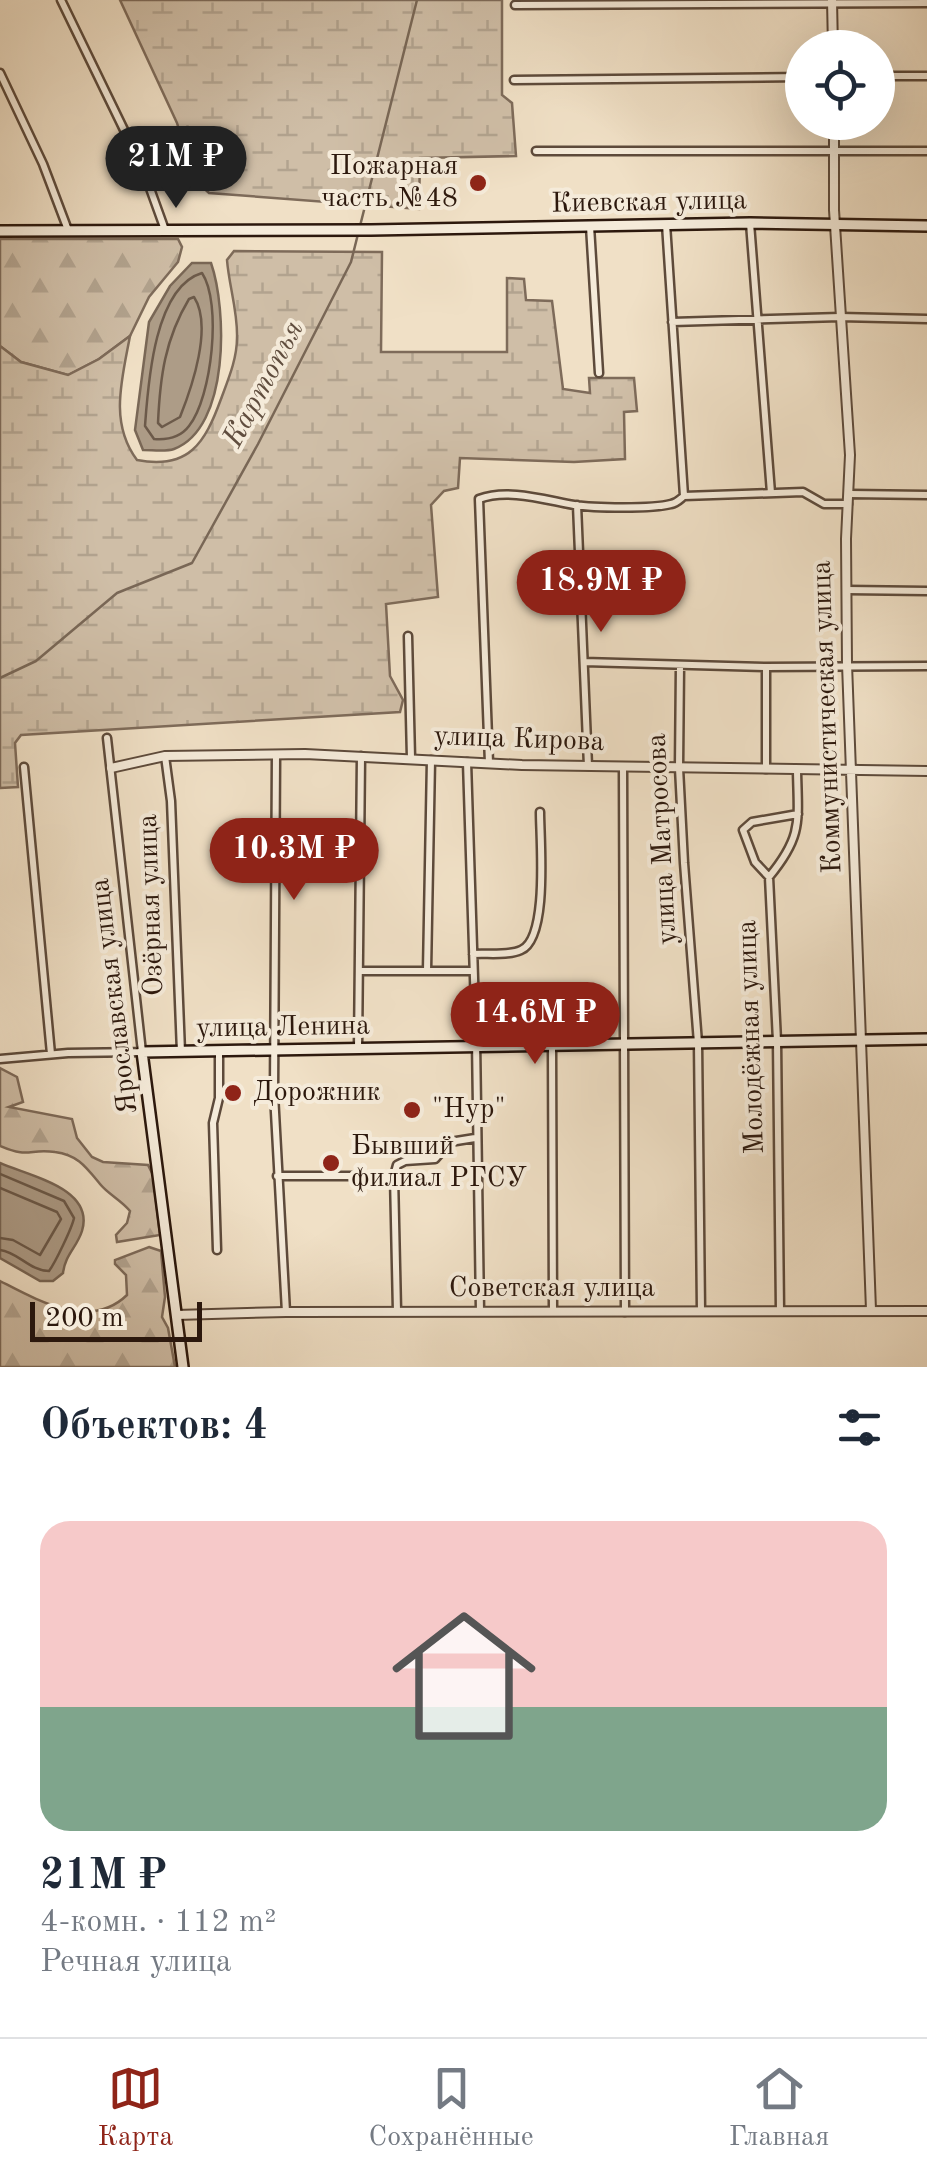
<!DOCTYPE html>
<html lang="ru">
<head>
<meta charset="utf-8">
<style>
	:root { --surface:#fff; --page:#f6f6f7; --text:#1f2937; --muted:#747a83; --line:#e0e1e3; --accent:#8f2418 }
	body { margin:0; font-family:"Old Standard TT",serif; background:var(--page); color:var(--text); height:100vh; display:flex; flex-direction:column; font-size:38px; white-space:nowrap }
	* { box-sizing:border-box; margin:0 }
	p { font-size:32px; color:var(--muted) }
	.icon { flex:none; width:55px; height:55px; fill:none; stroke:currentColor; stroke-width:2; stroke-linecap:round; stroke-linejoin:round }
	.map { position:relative; height:1367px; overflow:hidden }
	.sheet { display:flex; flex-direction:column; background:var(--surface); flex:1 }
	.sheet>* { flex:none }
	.buttons { position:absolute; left:785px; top:30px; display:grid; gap:20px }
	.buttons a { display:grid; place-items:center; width:110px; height:110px; border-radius:50%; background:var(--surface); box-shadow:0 10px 40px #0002; font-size:50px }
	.scale { position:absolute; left:30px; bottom:25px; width:172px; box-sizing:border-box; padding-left:10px; border:5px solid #2c180d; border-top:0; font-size:28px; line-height:35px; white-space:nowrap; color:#2c180d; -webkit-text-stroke:8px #f5ebda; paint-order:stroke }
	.price { position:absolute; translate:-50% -85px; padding:0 22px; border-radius:35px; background:var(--accent); color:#fff; font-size:32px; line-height:65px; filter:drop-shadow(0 2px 5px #0008) }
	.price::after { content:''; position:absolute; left:50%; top:60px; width:30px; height:22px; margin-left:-15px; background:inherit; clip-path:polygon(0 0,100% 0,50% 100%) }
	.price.active { background:#222; color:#fff }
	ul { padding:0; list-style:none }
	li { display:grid; align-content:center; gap:20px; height:530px; padding:0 40px }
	li span { display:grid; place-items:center; height:310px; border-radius:30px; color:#555 }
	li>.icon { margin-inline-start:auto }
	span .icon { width:180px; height:180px; fill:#fffc; stroke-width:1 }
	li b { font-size:42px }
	h2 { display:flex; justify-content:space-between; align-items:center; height:120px; padding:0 40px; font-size:42px }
	.menu { display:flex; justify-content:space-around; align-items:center; height:140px; border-top:2px solid var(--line); background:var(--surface); font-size:28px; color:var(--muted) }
	.menu a { display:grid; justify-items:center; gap:5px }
	.menu .active { color:var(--accent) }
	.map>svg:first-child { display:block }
	.forest { fill:url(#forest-firs); stroke:#7e6b5a; stroke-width:2.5 }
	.wetland { fill:url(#wetland-marsh); stroke:#7e6b5a; stroke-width:2.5 }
	.water { fill:#ad9c87; stroke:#796756; stroke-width:2.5 }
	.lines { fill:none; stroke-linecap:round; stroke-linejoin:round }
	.shore { stroke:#6c5a4a; stroke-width:2.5 }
	.stream { stroke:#796756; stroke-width:2.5 }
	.minor-casing { stroke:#5d4a3b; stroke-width:11 }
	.tertiary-casing { stroke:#5d4a3b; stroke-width:12 }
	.secondary-casing { stroke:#2c180d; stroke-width:14 }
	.minor { stroke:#f5ebda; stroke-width:6 }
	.tertiary { stroke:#f5ebda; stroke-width:8 }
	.secondary { stroke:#f5ebda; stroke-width:9 }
	.poi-dot { fill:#8f2418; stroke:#f5ebda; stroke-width:4 }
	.labels { text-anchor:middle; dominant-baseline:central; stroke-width:8; stroke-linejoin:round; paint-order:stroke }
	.poi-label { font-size:28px; fill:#2c180d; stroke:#f5ebda; text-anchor:start }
	.street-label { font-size:28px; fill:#2c180d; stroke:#f5ebda }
	.water-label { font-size:30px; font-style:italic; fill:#604d3e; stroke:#f5ebda }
</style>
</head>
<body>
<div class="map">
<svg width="927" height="1367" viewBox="0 0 927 1367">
	<defs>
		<pattern id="forest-firs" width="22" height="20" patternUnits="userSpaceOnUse" patternTransform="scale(2.5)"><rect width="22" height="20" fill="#cfbea7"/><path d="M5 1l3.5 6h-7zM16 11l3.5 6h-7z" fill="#b2a38f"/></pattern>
		<pattern id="wetland-marsh" width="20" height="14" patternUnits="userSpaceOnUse" patternTransform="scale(2.5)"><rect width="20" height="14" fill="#cfbea7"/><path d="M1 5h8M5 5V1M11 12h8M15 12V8" fill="none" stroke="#b2a38f"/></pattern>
	</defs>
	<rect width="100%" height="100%" fill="#f0e0c6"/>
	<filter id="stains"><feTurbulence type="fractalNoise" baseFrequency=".002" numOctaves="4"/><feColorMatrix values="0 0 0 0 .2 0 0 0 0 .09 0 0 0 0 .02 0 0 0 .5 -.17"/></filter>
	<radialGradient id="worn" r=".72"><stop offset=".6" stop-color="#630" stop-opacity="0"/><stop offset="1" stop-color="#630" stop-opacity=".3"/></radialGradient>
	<path class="forest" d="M0 239H178L182 247 178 262 149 297 130 336 99 359 68 375 21 362 0 346Z
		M0 1068 17 1077 23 1102 9 1107 72 1119 77 1138 92 1157 103 1162 148 1165 153 1175 160 1235 117 1242 116 1235 127 1223 130 1211C121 1200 108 1194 100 1184 86 1167 78 1155 55 1152 29 1148 30 1159 0 1146Z
		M149 1247 161 1251 165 1297 162 1317 168 1328 175 1367H0V1281C37 1300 90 1331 127 1295L126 1275 115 1264V1260Z"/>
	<path class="wetland" d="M120 0H502V95L512 103 516 156 420 158 419 209 209 193 194 179 177 123Z
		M234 251 382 252 381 352H507V278L524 279 526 300 552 301 563 389 590 393 589 378H634L637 411 624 412 625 459 574 462 460 458 458 488 444 491 431 505 438 597 386 604 390 676 403 700 400 712 21 735 15 743 18 787 0 788V346L21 362 68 375 99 359 130 336C122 379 109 423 137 460 189 470 205 443 221 399 228 380 237 359 237 338 238 312 229 286 227 260Z"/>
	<path class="water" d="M192 263H211C227 309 230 428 174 449 166 452 153 450 143 450L135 430 149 322 170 286Z
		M0 1163C29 1176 95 1188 82 1231 77 1247 65 1255 63 1273L53 1281H40L0 1258Z"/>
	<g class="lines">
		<path class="shore" d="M202 273C222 303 212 397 189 426 180 438 167 440 154 439L145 426C148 385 154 287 202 273Z
			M194 297C213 326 192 387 180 417L162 427 158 423C160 377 165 339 189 299Z
			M0 1174 64 1201 74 1218C72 1228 55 1263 49 1271 30 1271 18 1252 0 1250
			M0 1188 57 1212 61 1219 40 1255 13 1240 0 1238"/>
		<path class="stream" d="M360 226 417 0
			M0 678 36 661 117 593 192 563 258 444 351 262 358 234"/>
		<defs>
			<path id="minor" d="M61 0 143 169 165 230
				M515 5 927 3
				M0 73 43 164 68 230
				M878 76H927
				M514 80 802 77
				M536 151H927
				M750 223 771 493
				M666 224 684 496
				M590 226 599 373
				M672 322 840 317 927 319
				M850 494 927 495
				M577 505 588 766
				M847 590 927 591
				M408 636 411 758
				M584 662 766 667 927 666
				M680 665 679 768 684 863 698 1043 701 1311
				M766 667V769
				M276 755 274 1094 286 1312
				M165 756 171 801 181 1052
				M467 762 476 1040 480 1311
				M489 763 479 499C508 488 545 500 574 505 593 508 653 509 671 504 677 503 679 500 684 496L803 492 824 504H848
				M24 767 51 1054
				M623 767 625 1312
				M769 877 755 862 743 830 752 822 798 814
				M473 954C487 953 508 956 521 950 549 938 540 840 540 812
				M360 971H473
				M427 971 431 760
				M552 1047 553 1311
				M358 1049 361 756
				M0 1059 68 1053 142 1052 107 738
				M277 1176H394
				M217 1250 213 1123 219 1098V1052
				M397 1311 394 1176 397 1165 405 1161 435 1159 450 1142 475 1138
				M780 1311 777 1041 769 877C803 836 798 821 797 771"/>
			<path id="tertiary" d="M832 0 833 48
				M834 122V210L850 455 846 539 847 664 871 1310
				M111 768 165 756 305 754 522 765 927 771
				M176 1315 286 1312 927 1311"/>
			<path id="secondary" d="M0 231 371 230 750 223 927 226
				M183 1367 142 1052 927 1039"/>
		</defs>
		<use href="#minor" class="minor-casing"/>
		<use href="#tertiary" class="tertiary-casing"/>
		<use href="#secondary" class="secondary-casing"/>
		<use href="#minor" class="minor"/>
		<use href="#tertiary" class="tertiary"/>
		<use href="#secondary" class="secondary"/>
	</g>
	<g class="poi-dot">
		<circle cx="478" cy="183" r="10"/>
		<circle cx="233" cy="1093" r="10"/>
		<circle cx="412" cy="1110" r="10"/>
		<circle cx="331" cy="1163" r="10"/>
	</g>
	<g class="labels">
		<g class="poi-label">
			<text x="458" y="167" text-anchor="end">Пожарная<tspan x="458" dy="32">часть №48</tspan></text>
			<text x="253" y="1093">Дорожник</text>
			<text x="432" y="1110">"Нур"</text>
			<text x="351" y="1147">Бывший<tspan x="351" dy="32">филиал РГСУ</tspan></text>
		</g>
		<g class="street-label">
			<text transform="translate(649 203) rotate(-1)">Киевская улица</text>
			<text transform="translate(828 717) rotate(-92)">Коммунистическая улица</text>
			<text transform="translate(519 740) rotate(2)">улица Кирова</text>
			<text transform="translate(663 839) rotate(-93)">улица Матросова</text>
			<text transform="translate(152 905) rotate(-92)">Озёрная улица</text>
			<text transform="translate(115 996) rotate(-97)">Ярославская улица</text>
			<text transform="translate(283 1028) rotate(-1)">улица Ленина</text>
			<text transform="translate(752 1037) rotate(-92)">Молодёжная улица</text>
			<text x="552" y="1289">Советская улица</text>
		</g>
		<g class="water-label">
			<text transform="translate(264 384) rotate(-62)">Картопья</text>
		</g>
	</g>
	<rect width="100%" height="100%" filter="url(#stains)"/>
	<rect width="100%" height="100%" fill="url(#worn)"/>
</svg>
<div class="buttons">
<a><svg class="icon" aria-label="locate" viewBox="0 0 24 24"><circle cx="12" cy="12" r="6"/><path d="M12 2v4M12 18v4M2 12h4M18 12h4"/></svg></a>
</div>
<div class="scale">200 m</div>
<b class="price active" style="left:176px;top:211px">21M ₽</b>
<b class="price" style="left:601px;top:635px">18.9M ₽</b>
<b class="price" style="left:294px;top:903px">10.3M ₽</b>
<b class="price" style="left:535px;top:1067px">14.6M ₽</b>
</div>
<section class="sheet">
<h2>Объектов: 4<svg class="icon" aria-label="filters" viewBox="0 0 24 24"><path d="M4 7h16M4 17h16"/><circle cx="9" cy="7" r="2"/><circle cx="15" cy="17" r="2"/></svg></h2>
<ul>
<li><span style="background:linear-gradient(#f6c9c9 60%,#7fa58c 0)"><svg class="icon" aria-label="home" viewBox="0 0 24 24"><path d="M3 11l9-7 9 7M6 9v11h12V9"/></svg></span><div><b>21M ₽</b><p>4-комн. · 112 m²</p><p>Речная улица</p></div></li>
</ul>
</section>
<nav class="menu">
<a class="active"><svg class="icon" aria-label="map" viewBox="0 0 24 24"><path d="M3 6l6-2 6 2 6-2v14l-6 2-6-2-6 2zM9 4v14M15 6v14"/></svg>Карта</a>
<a><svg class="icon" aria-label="saved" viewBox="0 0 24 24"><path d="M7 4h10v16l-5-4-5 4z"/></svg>Сохранённые</a>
<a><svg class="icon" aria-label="home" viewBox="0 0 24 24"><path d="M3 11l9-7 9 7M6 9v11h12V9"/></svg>Главная</a>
</nav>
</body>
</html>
